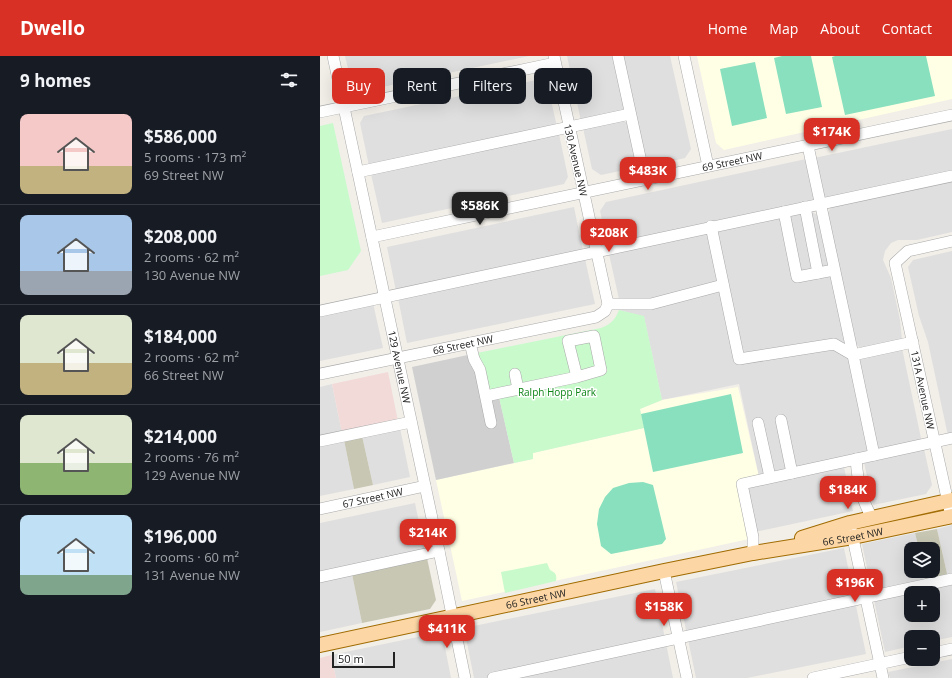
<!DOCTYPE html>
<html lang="en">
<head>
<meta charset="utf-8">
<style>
	:root { --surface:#171b24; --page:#242831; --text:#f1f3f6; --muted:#9ea1a6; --line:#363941; --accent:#d93025 }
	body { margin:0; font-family:"Open Sans",sans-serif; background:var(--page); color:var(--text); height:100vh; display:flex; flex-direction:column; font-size:15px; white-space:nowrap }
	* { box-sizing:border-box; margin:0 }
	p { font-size:13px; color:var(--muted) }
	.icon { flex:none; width:22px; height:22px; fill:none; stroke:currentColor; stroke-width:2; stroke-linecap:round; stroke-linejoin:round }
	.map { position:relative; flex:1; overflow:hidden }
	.sheet { display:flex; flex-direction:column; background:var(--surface); width:320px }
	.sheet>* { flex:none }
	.hud { position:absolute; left:12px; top:12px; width:380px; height:36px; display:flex; gap:8px }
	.buttons { position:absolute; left:584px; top:486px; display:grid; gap:8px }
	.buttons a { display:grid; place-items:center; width:36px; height:36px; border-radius:8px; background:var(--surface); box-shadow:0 4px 16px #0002; font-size:20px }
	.scale { position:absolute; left:12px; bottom:10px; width:63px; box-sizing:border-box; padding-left:4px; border:2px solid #222; border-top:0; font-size:11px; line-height:14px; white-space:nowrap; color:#222; -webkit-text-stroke:3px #fff; paint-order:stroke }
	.price { position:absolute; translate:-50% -34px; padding:0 9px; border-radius:8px; background:var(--accent); color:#fff; font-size:13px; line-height:26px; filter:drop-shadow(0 1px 2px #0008) }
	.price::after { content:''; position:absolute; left:50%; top:24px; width:12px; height:9px; margin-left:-6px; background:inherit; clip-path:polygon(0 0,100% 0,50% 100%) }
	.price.active { background:#222; color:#fff }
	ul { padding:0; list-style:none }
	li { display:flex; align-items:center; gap:12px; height:100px; padding:0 20px }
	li+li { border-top:1px solid var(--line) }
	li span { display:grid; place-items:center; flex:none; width:112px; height:80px; border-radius:8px; color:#555 }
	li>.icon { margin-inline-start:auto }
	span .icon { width:48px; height:48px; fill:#fffc; stroke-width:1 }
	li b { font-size:17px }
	h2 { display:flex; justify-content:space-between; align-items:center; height:48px; padding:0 20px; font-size:17px }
	.tag { padding:0 14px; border-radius:8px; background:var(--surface); box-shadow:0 4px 16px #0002; font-size:14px; line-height:36px }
	.tag.active { background:var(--accent); color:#fff }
	header { display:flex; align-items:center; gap:24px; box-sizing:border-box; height:56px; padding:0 20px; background:var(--accent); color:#fff }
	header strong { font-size:19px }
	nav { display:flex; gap:22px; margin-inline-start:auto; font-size:14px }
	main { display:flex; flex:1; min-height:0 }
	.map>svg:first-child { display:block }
	.residential { fill:#e0dfdf; fill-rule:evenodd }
	.commercial { fill:#f2dad9 }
	.education { fill:#ffffe5 }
	.religious { fill:#d0d0d0 }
	.construction { fill:#c7c7b4 }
	.park { fill:#c8facc }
	.pitch { fill:#88e0be }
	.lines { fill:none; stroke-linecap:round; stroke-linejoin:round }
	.minor-casing { stroke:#a9a9a9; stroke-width:12 }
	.major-casing { stroke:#a06b00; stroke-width:16 }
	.minor { stroke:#fff; stroke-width:11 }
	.major { stroke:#fcd6a4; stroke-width:14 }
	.labels { text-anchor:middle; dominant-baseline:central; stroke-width:3; stroke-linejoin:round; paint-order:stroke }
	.street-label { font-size:10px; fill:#222; stroke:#fff }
	.park-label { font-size:10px; fill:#0c8416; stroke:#fff }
</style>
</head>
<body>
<header>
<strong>Dwello</strong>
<nav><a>Home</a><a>Map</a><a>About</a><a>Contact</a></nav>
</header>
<main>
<section class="sheet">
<h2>9 homes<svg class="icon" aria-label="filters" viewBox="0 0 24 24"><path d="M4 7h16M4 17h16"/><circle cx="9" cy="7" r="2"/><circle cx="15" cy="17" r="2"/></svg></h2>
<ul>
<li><span style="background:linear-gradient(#f6c9c9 65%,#c2b280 0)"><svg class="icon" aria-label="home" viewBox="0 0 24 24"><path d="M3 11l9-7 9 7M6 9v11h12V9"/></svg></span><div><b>$586,000</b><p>5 rooms · 173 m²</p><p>69 Street NW</p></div></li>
<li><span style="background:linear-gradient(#a9c7e8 70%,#9aa5b1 0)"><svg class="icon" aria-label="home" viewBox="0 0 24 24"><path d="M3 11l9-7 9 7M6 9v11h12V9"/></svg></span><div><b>$208,000</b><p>2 rooms · 62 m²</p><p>130 Avenue NW</p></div></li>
<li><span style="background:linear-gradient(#dfe7d0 60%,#c2b280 0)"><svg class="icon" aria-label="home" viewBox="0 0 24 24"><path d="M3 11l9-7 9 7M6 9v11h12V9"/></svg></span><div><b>$184,000</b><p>2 rooms · 62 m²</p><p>66 Street NW</p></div></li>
<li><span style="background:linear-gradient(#dfe7d0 60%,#8fb573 0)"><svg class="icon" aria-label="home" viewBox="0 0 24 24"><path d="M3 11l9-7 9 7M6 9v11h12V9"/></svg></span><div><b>$214,000</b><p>2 rooms · 76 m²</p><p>129 Avenue NW</p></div></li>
<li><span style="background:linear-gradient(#bfe0f5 75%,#7fa58c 0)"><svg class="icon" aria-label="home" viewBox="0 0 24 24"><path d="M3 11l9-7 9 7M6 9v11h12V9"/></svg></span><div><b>$196,000</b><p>2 rooms · 60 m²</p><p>131 Avenue NW</p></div></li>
</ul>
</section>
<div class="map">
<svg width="632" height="622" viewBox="0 0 632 622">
	<rect width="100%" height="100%" fill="#f2efe9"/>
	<path class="residential" d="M25 0H209L34 37Z
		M247 0H294L305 50 301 57 261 65Z
		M302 0H350L371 93 365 102 327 111Z
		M226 22 237 71 49 110 40 67 44 60Z
		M302 64 309 68 319 111 281 119 272 113 263 72Z
		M632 73V118L509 144 502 140 494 102Z
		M239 78 248 121 244 128 62 167 51 118Z
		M486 103 495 141 490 148 288 191 280 155 286 146Z
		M632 125V176L597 184H578L571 187 565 195 563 204 571 222 580 264 582 284 541 292 535 288 507 158 511 151Z
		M254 151 263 195 76 235 67 191Z
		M492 156 499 160 549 392 544 399 439 421 419 328 342 344 324 261 299 254V243L289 198Z
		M632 195V379L628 380 608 286 599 260 588 211 593 204Z
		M265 203 275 248 87 287 78 242Z
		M53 247 63 292 0 305V259Z
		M582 292 602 387 563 395 556 391 538 307 543 300Z
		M12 328 22 377 0 381V331Z
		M80 372 90 421 53 429 42 380Z
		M24 384 34 433 0 440V389Z
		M604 393 612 429 606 438 553 449 544 406Z
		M524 411 533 455 435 476 426 438 431 431Z
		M95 447 105 496 0 518V467Z
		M632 469V581L613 585V581H591V590L565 596 542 488 595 477 599 493H591V515H603L606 526 628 522 617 473ZM591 537H613V559H591Z
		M524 492 546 598 427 622H376L356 526Z
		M32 518 42 567 0 576V525Z
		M335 533 353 622H154L144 572Z
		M122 576 131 622H16L11 599Z
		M632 603V622H570L568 616Z"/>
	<path class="commercial" d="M68 316 78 365 22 377 12 328Z
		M11 599 16 622H0V602Z"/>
	<path class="education" d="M377 0H632V43L404 94 396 87Z
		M418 331 439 421 417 426 429 483 142 545 116 424 213 403V397L324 372 320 353 342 344Z"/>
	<path class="religious" d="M157 297 179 341 194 407 116 424 92 311Z"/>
	<path class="construction" d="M42 380 53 429 34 433 24 384Z
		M617 473 628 522 606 526 603 515H613V493H599L595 477Z
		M107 502 116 544 110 553 42 567 32 518Z"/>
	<path class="park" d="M13 67 41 195 28 214 0 220V70Z
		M299 254 324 260 342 344 320 353 324 372 213 397V403L194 407 179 341 167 343 157 297 281 272C291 268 295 264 299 254Z
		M227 507 230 514C236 517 237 519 236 525L185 537 181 516Z"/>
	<path class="pitch" d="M462 0H491L502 51 466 58 454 2Z
		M515 0H606L615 40 525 59 512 1Z
		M435 6 447 62 412 70 400 13Z
		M411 338 423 397 333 416 321 358Z
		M323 426 333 429 346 483 342 488 291 498 281 490 277 468 279 453 285 441 293 432 309 427Z"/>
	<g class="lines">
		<defs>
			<g id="minor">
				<path id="s1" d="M13 0 119 495 145 622"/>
				<path d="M298 0 325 124"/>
				<path d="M364 0 388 110"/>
				<path d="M0 56 235 7"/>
				<path d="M38 116 310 58"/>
				<path d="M485 151 498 217"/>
				<path d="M464 156 477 221 514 214"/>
				<path d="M391 170 419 303 514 288 533 299 488 90"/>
				<path id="s2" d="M52 181 632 59"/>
				<path d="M288 248H331L403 229"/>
				<path d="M0 255 632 120"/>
				<path d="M150 287 154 303 160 314 171 367"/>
				<path id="s3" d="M0 318 276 261 285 255 288 248 234 0"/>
				<path d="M195 318 198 333"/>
				<path d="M166 340 257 321 281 314 274 280 248 285 257 321"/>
				<path d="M461 364 472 417"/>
				<path d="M438 367 450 421"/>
				<path d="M0 385 91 366"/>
				<path d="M554 399 533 299 593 286"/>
				<path d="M536 403C538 427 540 440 552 462"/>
				<path id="s4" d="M0 453 105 430"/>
				<path d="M631 460 575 207 588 195 632 185"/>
				<path d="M531 473 563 622"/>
				<path d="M433 497V481L422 428 632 382"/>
				<path d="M344 515 367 622"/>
				<path d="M0 521 119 495"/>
				<path d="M613 597 632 593"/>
				<path d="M173 622 632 523"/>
				<path d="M493 622 591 601"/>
			</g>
			<g id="major">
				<path d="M482 482 530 467 632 444"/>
				<path id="s5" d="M0 589 344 515 433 497 533 481 632 460"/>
			</g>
		</defs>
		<use href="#minor" class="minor-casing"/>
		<use href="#major" class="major-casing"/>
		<use href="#minor" class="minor"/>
		<use href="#major" class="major"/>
	</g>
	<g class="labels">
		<g class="street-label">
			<text transform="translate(256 104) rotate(77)">130 Avenue NW</text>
			<text stroke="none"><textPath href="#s2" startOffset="368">69 Street NW</textPath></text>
			<text stroke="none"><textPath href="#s3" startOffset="146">68 Street NW</textPath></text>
			<text stroke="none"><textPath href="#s1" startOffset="318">129 Avenue NW</textPath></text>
			<text transform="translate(603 334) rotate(78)">131A Avenue NW</text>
			<text stroke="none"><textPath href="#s4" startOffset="54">67 Street NW</textPath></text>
			<text stroke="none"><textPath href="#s5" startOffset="544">66 Street NW</textPath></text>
			<text stroke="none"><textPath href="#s5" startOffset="221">66 Street NW</textPath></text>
		</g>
		<g class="park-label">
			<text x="237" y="336">Ralph Hopp Park</text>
		</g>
	</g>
</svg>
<div class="buttons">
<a><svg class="icon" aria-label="layers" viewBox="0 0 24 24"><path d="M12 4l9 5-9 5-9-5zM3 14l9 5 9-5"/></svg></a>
<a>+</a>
<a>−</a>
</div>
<div class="scale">50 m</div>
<b class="price" style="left:512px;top:96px">$174K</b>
<b class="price" style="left:328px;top:135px">$483K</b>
<b class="price active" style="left:160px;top:170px">$586K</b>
<b class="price" style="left:289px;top:197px">$208K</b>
<b class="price" style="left:528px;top:454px">$184K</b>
<b class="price" style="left:108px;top:497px">$214K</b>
<b class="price" style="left:535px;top:547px">$196K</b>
<b class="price" style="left:344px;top:571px">$158K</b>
<b class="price" style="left:127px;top:593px">$411K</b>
<div class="hud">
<a class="tag active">Buy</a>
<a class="tag">Rent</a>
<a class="tag">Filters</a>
<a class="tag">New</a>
</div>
</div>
</main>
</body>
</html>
